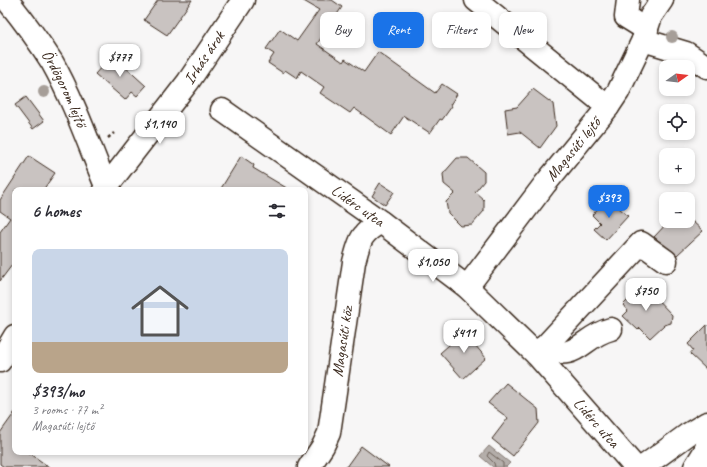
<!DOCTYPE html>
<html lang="en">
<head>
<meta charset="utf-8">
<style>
	:root { --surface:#fff; --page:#f7f7f7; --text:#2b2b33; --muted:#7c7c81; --line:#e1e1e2; --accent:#1a73e8 }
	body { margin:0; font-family:Caveat,sans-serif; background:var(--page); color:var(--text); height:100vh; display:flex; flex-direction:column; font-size:15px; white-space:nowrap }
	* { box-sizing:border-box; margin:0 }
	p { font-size:13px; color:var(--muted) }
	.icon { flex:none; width:22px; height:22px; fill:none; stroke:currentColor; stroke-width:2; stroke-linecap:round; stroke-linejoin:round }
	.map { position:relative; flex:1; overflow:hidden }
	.sheet { position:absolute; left:12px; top:187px; width:296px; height:268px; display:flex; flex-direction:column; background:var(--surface); border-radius:8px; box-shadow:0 2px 6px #0003 }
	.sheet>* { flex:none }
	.guide { position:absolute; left:320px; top:12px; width:327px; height:36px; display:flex; gap:8px }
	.needle { width:26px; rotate:76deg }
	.tools { position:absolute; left:659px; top:60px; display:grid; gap:8px }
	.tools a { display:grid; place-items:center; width:36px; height:36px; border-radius:8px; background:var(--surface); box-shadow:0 2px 6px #0003; font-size:20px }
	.price { position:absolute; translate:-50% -34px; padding:0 9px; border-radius:8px; background:#fff; color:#222; font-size:13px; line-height:26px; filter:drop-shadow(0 1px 2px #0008) }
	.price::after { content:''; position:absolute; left:50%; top:24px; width:12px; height:9px; margin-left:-6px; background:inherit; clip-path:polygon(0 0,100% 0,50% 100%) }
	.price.active { background:var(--accent); color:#fff }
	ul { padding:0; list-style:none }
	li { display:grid; align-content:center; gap:8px; height:212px; padding:0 20px }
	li+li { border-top:1px solid var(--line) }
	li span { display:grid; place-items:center; height:124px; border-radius:8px; color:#555 }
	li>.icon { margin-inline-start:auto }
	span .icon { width:72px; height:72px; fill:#fffc; stroke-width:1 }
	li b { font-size:17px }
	h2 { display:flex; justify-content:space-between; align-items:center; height:48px; padding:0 20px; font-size:17px }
	.pill { padding:0 14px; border-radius:8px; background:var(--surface); box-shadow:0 2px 6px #0003; font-size:14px; line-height:36px }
	.pill.active { background:var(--accent); color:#fff }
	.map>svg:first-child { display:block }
	.water { fill:#b4aeaa; stroke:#847972 }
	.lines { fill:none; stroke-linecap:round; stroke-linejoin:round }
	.shore { stroke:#6b5f56; stroke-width:1 }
	.building { fill:#c9c3c1; stroke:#3b2a1e }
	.minor-casing { stroke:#3b2a1e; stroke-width:25 }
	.path { stroke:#3b2a1e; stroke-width:2.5; stroke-dasharray:3 3; stroke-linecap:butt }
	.minor { stroke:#fff; stroke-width:22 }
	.tree { fill:#a69e98 }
	.labels { text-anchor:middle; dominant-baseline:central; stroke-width:3; stroke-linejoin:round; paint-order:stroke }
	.street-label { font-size:16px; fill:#3b2a1e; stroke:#fff }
</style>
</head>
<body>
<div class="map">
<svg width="707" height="467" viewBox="0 0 707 467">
	<rect width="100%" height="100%" fill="#f7f6f6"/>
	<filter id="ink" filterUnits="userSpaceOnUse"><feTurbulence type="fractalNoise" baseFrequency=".025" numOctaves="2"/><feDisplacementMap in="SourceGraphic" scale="8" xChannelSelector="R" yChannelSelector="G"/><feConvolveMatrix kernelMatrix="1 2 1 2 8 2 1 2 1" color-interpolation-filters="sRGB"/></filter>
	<g filter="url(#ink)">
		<path class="water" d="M489 446 510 463 506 467H493L480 456Z"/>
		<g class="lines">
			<path class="shore" d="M495 467 494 463 487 456 489 452 503 463V467"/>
		</g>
		<path class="building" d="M158 0H192L167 35 144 20Z
			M302 0H332L342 7 317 44 343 62 345 59 364 72 378 52 435 93 442 84 457 94 450 105 452 106 442 120 440 119 430 133 404 116 391 135 354 108 350 113 320 93 324 87 301 71 297 78 285 70 283 73 268 63 274 54 266 49 280 29 297 41 319 10Z
			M112 55 146 86 137 96 132 92 125 100 95 74Z
			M533 89 553 104 556 126 540 148 520 132 508 134 505 109 517 107Z
			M26 97 44 121 33 129 15 105Z
			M29 156 55 173 43 190H15V261L0 281V232L10 218 0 211V200Z
			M241 156 254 165 253 168 290 190H220Z
			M457 158H468L484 172V181L475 192 484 200V211L472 225 461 226 448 213 446 202 455 193 444 184 443 174Z
			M380 183 394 192 385 205 372 196Z
			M608 198 628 216 606 240 594 229 600 223 592 215Z
			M669 221H692L703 231 677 255 654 237Z
			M640 285 648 293 650 292 672 315 671 323 664 325 650 338 640 328 638 330 623 316 628 311 623 305 630 298 628 296Z
			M707 325V370L690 354 693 350 688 344Z
			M467 329 479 342 475 345 486 358 463 379 440 353Z
			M506 383 538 409 539 423 513 456 492 439 508 418 488 403Z
			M15 412V452H28L49 467H4L0 464V433Z
			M361 446 389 467H346Z"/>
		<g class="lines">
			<defs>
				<g id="minor">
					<path id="s1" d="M7 0C23 20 38 40 52 62 74 101 89 145 106 186"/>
					<path d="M476 0 608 107"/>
					<path d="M628 0 626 17 647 30"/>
					<path d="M643 40 686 53 707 67"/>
					<path id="s2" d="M222 110 381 222 467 287 537 355 635 467"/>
					<path id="s3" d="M104 190 188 82 243 0"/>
					<path id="s4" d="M467 287 545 184 608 107 618 92 643 40 651 16 662 0"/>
					<path d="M542 348C579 363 580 337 611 329"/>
					<path d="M537 355 641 243 666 261"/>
					<path d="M0 361 15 336"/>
					<path id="s5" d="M309 467 323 446 329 433 354 262C360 240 360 234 381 222"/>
					<path d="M643 467 687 435 707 423"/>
					<path d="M695 467 705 451 707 444"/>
				</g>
			</defs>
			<use href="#minor" class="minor-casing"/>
			<path class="path" d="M108 138 114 133"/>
			<use href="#minor" class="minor"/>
		</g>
		<g class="tree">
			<circle cx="672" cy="37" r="6"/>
			<circle cx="44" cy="92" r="6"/>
		</g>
	</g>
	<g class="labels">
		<g class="street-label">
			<text stroke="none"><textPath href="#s3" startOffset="166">Irhás árok</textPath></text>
			<text stroke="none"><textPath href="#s1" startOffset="106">Ördögorom lejtő</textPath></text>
			<text stroke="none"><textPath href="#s4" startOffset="174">Magasúti lejtő</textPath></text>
			<text stroke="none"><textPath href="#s2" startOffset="166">Lidérc utca</textPath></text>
			<text stroke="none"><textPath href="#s5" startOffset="132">Magasúti köz</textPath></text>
			<text stroke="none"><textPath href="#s2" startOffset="490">Lidérc utca</textPath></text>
		</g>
	</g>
</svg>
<div class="tools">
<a><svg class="needle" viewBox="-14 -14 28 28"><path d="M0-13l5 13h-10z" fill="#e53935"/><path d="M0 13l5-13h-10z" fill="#7c7c81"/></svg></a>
<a><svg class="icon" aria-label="locate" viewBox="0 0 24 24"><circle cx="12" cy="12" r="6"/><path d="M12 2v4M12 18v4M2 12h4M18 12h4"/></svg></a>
<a>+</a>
<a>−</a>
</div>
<b class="price" style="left:120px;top:78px">$777</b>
<b class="price" style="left:160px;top:145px">$1,140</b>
<b class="price active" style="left:609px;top:219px">$393</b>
<b class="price" style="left:433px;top:283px">$1,050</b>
<b class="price" style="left:646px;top:312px">$750</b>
<b class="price" style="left:464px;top:354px">$411</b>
<div class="guide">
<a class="pill">Buy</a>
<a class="pill active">Rent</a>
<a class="pill">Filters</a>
<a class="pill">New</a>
</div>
<section class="sheet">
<h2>6 homes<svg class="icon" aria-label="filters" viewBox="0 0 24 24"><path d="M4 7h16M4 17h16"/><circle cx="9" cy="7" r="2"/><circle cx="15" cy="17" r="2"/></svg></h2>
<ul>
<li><span style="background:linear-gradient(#c9d6e8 75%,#b9a48a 0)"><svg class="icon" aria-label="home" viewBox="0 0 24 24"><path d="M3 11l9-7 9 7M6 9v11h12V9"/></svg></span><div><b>$393/mo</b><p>3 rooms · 77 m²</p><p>Magasúti lejtő</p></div></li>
</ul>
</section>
</div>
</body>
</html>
